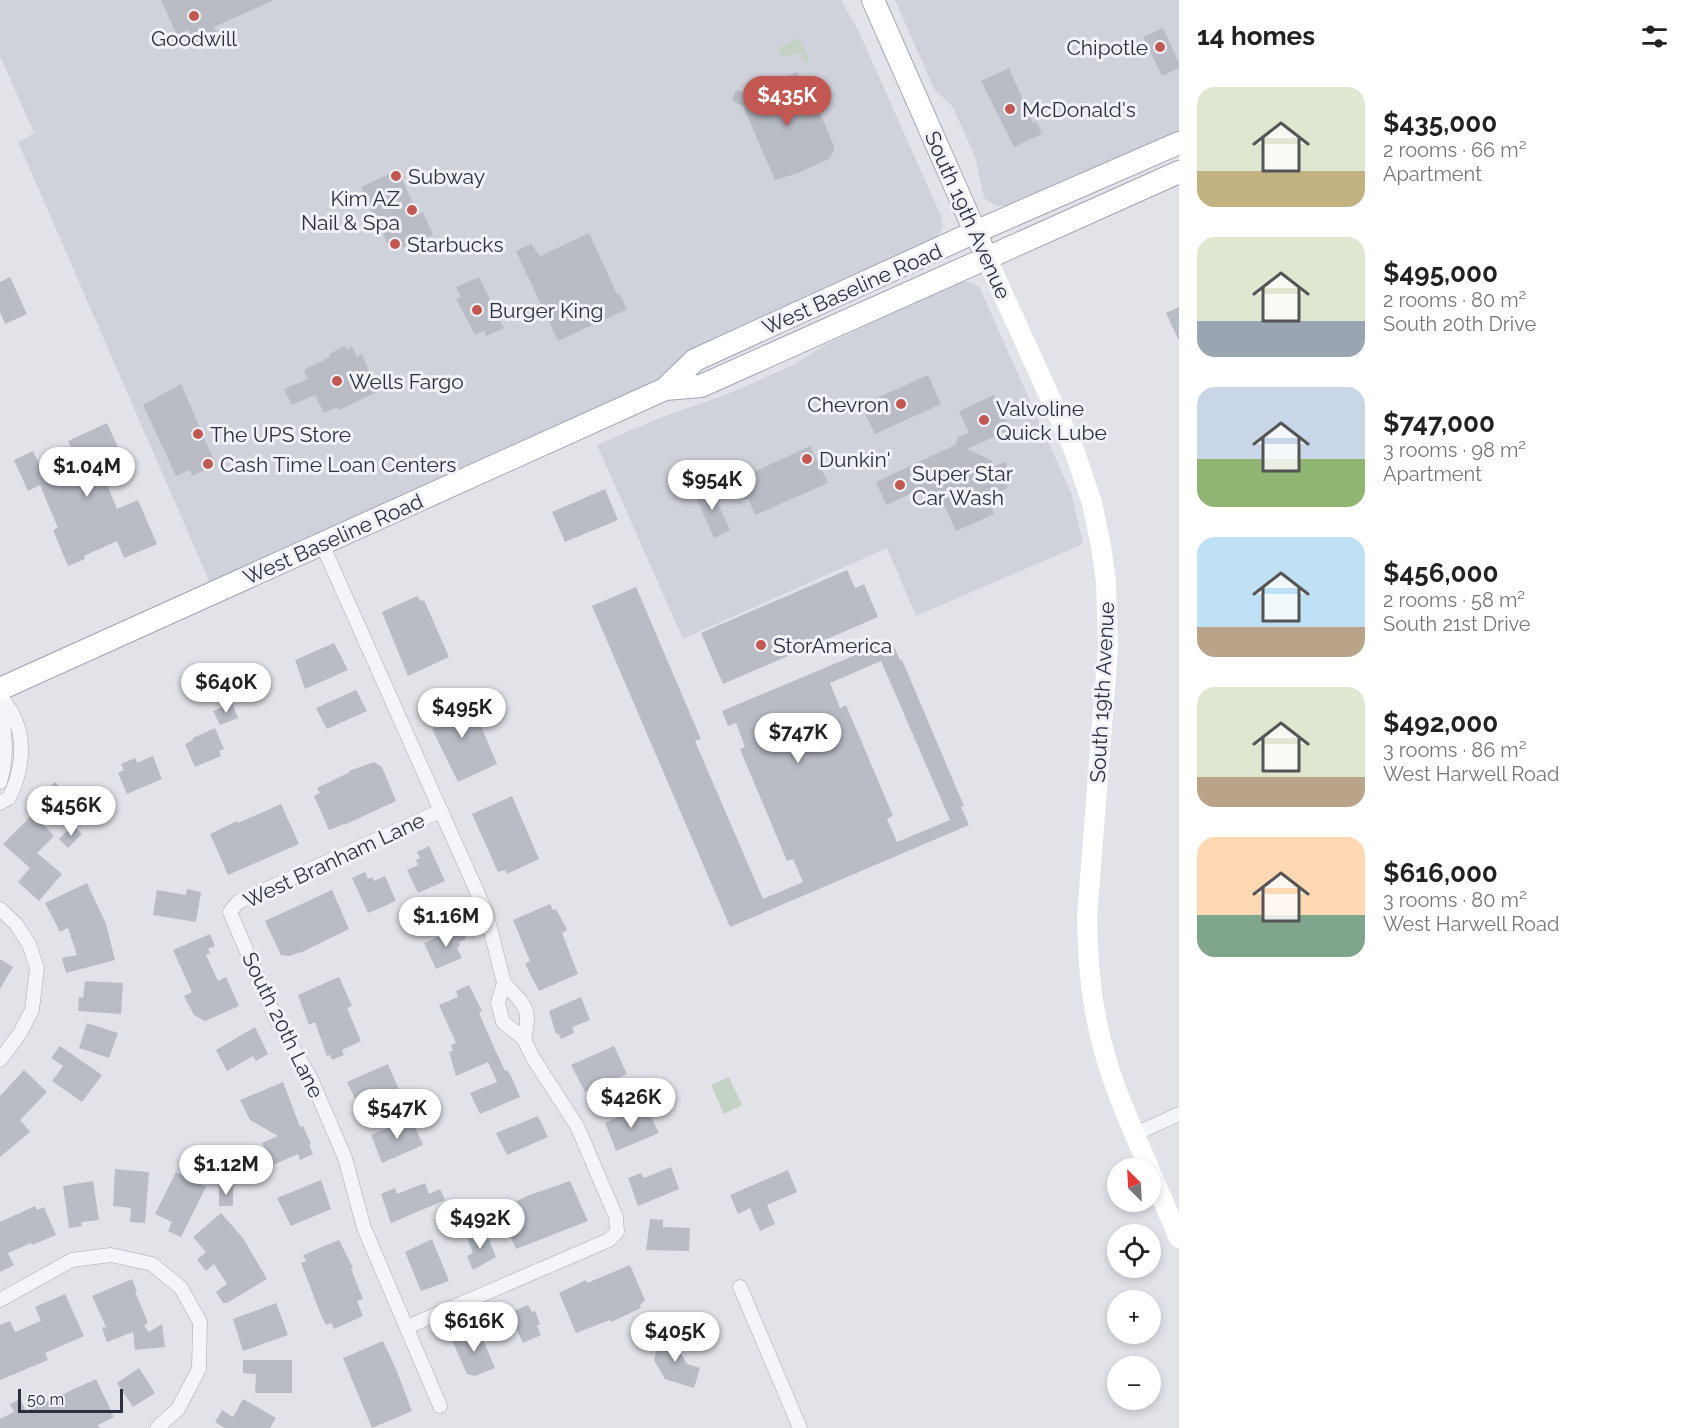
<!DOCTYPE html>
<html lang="en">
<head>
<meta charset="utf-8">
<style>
	:root { --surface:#fff; --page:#f2f2f2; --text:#222; --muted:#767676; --accent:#c35752 }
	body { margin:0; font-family:Raleway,sans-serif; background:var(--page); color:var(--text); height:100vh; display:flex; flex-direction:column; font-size:22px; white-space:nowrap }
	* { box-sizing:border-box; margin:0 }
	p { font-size:20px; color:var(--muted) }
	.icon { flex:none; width:33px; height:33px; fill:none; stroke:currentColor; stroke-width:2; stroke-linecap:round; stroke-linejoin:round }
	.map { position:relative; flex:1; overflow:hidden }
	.sheet { display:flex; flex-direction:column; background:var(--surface); width:510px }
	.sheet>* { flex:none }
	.needle { width:39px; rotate:336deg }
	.fabs { position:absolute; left:1107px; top:1158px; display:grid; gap:12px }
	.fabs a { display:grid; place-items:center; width:54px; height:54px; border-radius:50%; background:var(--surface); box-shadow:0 3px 9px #0003; font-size:30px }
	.scale { position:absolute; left:18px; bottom:15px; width:105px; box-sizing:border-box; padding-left:6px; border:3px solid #2b2f3f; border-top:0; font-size:16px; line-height:21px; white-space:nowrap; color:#2b2f3f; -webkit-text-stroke:4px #f1f2f7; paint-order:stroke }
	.price { position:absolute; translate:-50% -51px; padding:0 14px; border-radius:21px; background:#fff; color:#222; font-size:20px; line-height:39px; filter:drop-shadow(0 2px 3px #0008) }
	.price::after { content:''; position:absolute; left:50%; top:36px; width:18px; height:14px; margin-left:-9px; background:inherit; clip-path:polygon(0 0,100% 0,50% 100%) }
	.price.current { background:var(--accent); color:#fff }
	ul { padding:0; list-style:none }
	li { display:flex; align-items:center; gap:18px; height:150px; padding:0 18px }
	li span { display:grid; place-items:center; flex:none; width:168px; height:120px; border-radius:18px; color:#555 }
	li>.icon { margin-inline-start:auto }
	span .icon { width:72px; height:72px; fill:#fffc; stroke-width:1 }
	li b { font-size:26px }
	h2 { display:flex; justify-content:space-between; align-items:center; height:72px; padding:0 18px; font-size:26px }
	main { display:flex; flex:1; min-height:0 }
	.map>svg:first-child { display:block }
	.built { fill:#d0d2db }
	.green { fill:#c4d2c4 }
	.building { fill:#b9bcc5; fill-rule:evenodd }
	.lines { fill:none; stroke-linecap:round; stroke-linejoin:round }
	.minor-casing { stroke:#a7a9b3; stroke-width:15 }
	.primary-casing { stroke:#a2a6b4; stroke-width:24 }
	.minor { stroke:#f4f5f8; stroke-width:14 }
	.secondary { stroke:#fff; stroke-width:20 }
	.primary { stroke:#fff; stroke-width:22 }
	.poi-dot { fill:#c35752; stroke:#f1f2f7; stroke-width:2 }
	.labels { text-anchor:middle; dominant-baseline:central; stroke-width:6; stroke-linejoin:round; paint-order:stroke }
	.poi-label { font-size:21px; fill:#2b2f3f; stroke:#f1f2f7; text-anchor:start }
	.street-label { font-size:21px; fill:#2b2f3f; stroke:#f1f2f7 }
</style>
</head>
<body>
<main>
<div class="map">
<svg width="1179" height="1428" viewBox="0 0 1179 1428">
	<rect width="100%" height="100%" fill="#e2e3e9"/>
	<path class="built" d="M0 0H841L859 32 941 216 943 225 941 232 933 240 710 340 665 389 214 592 18 142 34 133 0 56Z
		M895 0H1179V130L1007 206H996L984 198 975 156 952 106 934 89Z
		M961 281 972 283 980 288 982 293 1071 493 1083 544 916 616 887 548 683 639 597 445 657 419 735 391 793 365 825 345Z"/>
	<path class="green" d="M798 38H799L809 60 804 61 802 53 782 56 779 49 780 47Z
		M729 1077 742 1105 724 1114 711 1085Z"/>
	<path class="building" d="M161 0H274L214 27 217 33 194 44 188 30 177 35Z
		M1163 28 1179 63V68L1162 76 1143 37Z
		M1009 68 1033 123 1036 121 1042 134 1014 147 981 81Z
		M797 72 816 115 820 113 834 146V151L829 159 798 173 775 180 743 106 732 101 736 90 748 94Z
		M398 170 418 215 423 212 433 235 398 249 388 245 383 233 381 234 361 187Z
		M589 233 617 294 619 293 627 309 558 341 516 251 531 244 540 256Z
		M10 277 27 314 5 324 0 312V282Z
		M479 277 504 328 486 336 484 331 475 335 456 299 461 297 456 287Z
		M1179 307V341L1166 313Z
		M345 346 346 350 352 347 357 357 362 354 377 392 339 410 338 407 324 413 315 395 292 405 284 389 308 379 304 370 330 357 329 354Z
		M928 375 941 404 875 434 861 405Z
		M181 384 216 465 192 476 190 470 176 476 143 405Z
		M994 395 1010 430 967 449 991 460 994 467 1005 462 1012 478 1005 481 1008 488 987 497 994 514 956 531 939 494 929 499 924 488 886 505 876 482 955 445 958 437 969 433 959 411Z
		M107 423 127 467 104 477 117 509 138 500 157 544 124 558 117 541 84 556 85 559 68 566 53 530 58 528 40 485 28 491 14 460 33 451 39 464 72 450 68 441Z
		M810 446 828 483 755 515 748 498 745 500 738 484 744 480 743 477Z
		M709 484 730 530 714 538 693 491Z
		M605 489 618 520 565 542 552 512Z
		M847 570 855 588 864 584 878 617 723 684 701 633Z
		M636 587 701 739 695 741 763 899 803 882 793 859 787 861 740 749 745 747 736 723 728 726 722 711 891 640 900 660H902L964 806 961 807 969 825 730 927 592 606ZM881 661 950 820 897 842 887 819 893 816 846 705 840 708 830 683Z
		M417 596 421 601 424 600 449 657 408 676 382 612Z
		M334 643 348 670 305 689 295 660Z
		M356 690 367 711 327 729 316 708Z
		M468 695 497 764 458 782 432 729 434 728 427 714Z
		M232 703 238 718 220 725 213 711Z
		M215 728 224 749 219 751 221 756 195 767 185 744 193 740V738Z
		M153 756 162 779 127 794 118 773 124 770 121 764 135 758 137 763Z
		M374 762 382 767 396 801 344 825V824L329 830 314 796 320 793 317 788 350 772 349 771Z
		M55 782 63 791 50 804 41 795Z
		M512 796 539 859 507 874 505 870 498 872 472 814Z
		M281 804 299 844 228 875 210 834 237 821 238 823Z
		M33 814 54 836 37 853 62 874 39 901 18 882 30 868 3 844Z
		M73 825 82 834 68 848 59 839Z
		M429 846 445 881 418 893 407 870 418 865 416 860 420 858 417 852Z
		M365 872 368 879 372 877 374 881 385 876 396 901 368 913 352 878Z
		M87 883 106 924 115 960 66 973 62 958 77 955 68 928 60 932 45 903Z
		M187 889 201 892 196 922 153 915 157 890 186 895Z
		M332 890 349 929 300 953V952L290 956 281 955 265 921Z
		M550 904 553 910 556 909 567 930 562 933 578 974 539 991 525 964 530 961 513 920Z
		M461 927 466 939 459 942 460 946 457 948 462 958 436 969 424 943Z
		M210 934 215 946 208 949 210 953 206 955 218 981 226 977 239 1006 205 1021 194 1015 184 996 192 992 173 950Z
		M0 959 13 967 0 989Z
		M339 977 352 1006 347 1008 361 1041 342 1050 344 1055 332 1060 330 1055 327 1056 315 1022 309 1025 298 995Z
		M85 981 123 983 121 1014 78 1011 79 997 83 998Z
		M469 985 482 1011 479 1013 493 1045 505 1071 507 1070 511 1076 520 1097 480 1114 470 1093 497 1082 488 1062 456 1076 449 1052 453 1051 451 1045 456 1043 439 1005 458 997 456 991Z
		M581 997 590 1020 572 1027 574 1033 561 1039 558 1033 556 1034 549 1011Z
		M87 1023 118 1033 109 1058 79 1048Z
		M255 1027 268 1054 256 1061 253 1056 227 1071 216 1050Z
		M60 1046 102 1075 82 1102 52 1081 63 1066 51 1058Z
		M614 1046 627 1074 585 1092 571 1065Z
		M388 1064 400 1092 360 1109 347 1082Z
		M24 1070 47 1092 20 1120 30 1132 0 1157V1096Z
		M283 1082 300 1127 303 1126 311 1144 309 1145 313 1154 300 1160 298 1154 257 1172 253 1162 267 1154 262 1143 278 1136 250 1120 240 1100Z
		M641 1107 645 1113 648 1111 659 1133 616 1151 605 1123Z
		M538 1116 548 1137 507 1155 496 1133Z
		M411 1118 423 1145 382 1163 371 1135Z
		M671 1167 679 1189 638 1206 628 1178 641 1173 644 1178Z
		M115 1169 149 1172 145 1223 130 1222 131 1208 113 1206Z
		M788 1170 797 1192 767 1205 775 1224 760 1231 750 1208 738 1214 730 1195Z
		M176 1172 206 1187 181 1237 168 1231 172 1222 155 1214Z
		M321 1180 331 1209 291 1226 277 1198Z
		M93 1181 99 1220 81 1222 82 1226 69 1228 63 1186Z
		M570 1181 588 1221 516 1249 499 1210 527 1196Z
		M425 1183 429 1194 440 1189 445 1200 391 1223 381 1194 395 1188 397 1194Z
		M219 1185H233V1206H219Z
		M35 1206 37 1210 44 1207 56 1235 32 1245 31 1243 8 1253 14 1265 0 1272V1222Z
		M221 1213 243 1238 267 1279 227 1303H223L216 1292 227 1284 214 1264 206 1271 197 1260 206 1252 193 1237Z
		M650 1219 663 1220V1227L690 1228 689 1251 646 1250Z
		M485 1230 496 1257 473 1270 467 1256 473 1253 467 1238Z
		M432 1239 449 1281 421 1291 405 1252Z
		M339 1240 353 1268 351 1269 363 1299 357 1301 363 1316 334 1329 331 1323 326 1325 321 1315 301 1263 306 1261 303 1255Z
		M630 1265 645 1300 640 1305 641 1308 611 1322 610 1320 576 1333 559 1293 586 1280 587 1283Z
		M132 1279 137 1291 135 1292 148 1323 144 1326 149 1332 162 1324 165 1347 135 1350 133 1332 107 1342 102 1328 106 1327 92 1296Z
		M65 1294 84 1336 45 1353 48 1360 0 1380V1325L10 1321 15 1332 41 1321 35 1307Z
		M276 1303 288 1335 243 1351 233 1319Z
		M528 1305 532 1312 535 1311 540 1324 537 1326 541 1335 523 1343 516 1328 510 1331 504 1315Z
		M478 1328 495 1368 475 1376 467 1374 452 1340Z
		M660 1336 679 1339 677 1347 687 1364 700 1368 694 1388 665 1379 654 1360Z
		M383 1341 396 1369 412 1411 372 1428 343 1358Z
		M243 1360H292V1393H255L256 1374 243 1373Z
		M139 1368 155 1393 133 1407 117 1383Z
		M96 1379 114 1417 98 1425 100 1428H0V1419L14 1412 10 1404 20 1399 26 1411Z
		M243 1399 276 1418 270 1428H225L215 1422 222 1410 233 1417Z"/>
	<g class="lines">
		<defs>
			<path id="minor" d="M322 544 486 912 504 983 498 1003 503 1022 524 1039 533 1058 577 1126 616 1217 617 1232 609 1240 407 1327
				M0 695C4 702 10 708 13 715 27 741 21 774 9 798L0 803
				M0 706C5 732 8 757 0 782
				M440 811 238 902 230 912 275 1017 311 1079 345 1158 364 1228 440 1406
				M0 909 16 924 29 944 37 968 32 1010 20 1033 0 1060
				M504 983C524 1005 532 1007 524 1039
				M1135 1134 1179 1114
				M740 1287 800 1428
				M0 1300 72 1260 111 1255 152 1264 181 1288 200 1322 199 1369 178 1409 157 1428"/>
			<path id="primary" d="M873 0 981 245
				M665 389 695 360 975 232 1179 143
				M0 689 665 389 701 386 1179 172"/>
		</defs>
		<use href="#minor" class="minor-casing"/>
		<use href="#primary" class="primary-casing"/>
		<use href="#minor" class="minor"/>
		<path class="secondary" d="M986 257 1074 450 1092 503 1101 546 1106 582 1108 648 1087 917C1088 957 1090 996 1100 1035 1110 1081 1131 1125 1149 1168
			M1150 1171 1179 1238"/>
		<use href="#primary" class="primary"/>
	</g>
	<g class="poi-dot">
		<circle cx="194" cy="16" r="6"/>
		<circle cx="1160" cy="47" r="6"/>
		<circle cx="1010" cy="109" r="6"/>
		<circle cx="396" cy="176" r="6"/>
		<circle cx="412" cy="210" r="6"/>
		<circle cx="395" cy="244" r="6"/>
		<circle cx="477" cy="310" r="6"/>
		<circle cx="337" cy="381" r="6"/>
		<circle cx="901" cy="404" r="6"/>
		<circle cx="984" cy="420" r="6"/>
		<circle cx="198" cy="434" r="6"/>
		<circle cx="807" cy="459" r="6"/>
		<circle cx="208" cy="464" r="6"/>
		<circle cx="900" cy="485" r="6"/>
		<circle cx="761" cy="645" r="6"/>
	</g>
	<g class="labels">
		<g class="poi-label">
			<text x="194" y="38" text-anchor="middle">Goodwill</text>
			<text x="1148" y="47" text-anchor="end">Chipotle</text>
			<text x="1022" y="109">McDonald's</text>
			<text x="408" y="176">Subway</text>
			<text x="400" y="198" text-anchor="end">Kim AZ<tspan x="400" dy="24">Nail &amp; Spa</tspan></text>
			<text x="407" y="244">Starbucks</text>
			<text x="489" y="310">Burger King</text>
			<text x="349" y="381">Wells Fargo</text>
			<text x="889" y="404" text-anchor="end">Chevron</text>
			<text x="996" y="408">Valvoline<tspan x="996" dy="24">Quick Lube</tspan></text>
			<text x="210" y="434">The UPS Store</text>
			<text x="819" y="459">Dunkin'</text>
			<text x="220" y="464">Cash Time Loan Centers</text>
			<text x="912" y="473">Super Star<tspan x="912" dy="24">Car Wash</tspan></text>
			<text x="773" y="645">StorAmerica</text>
		</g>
		<g class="street-label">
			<text transform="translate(968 215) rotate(66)">South 19th Avenue</text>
			<text transform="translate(852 289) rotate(-24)">West Baseline Road</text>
			<text transform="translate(333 539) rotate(-24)">West Baseline Road</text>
			<text transform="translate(1102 692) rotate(-87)">South 19th Avenue</text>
			<text transform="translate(334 860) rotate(-25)">West Branham Lane</text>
			<text transform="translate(283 1025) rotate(64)">South 20th Lane</text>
		</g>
	</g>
</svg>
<div class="fabs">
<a><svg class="needle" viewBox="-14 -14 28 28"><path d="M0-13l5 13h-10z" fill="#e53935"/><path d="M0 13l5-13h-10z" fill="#767676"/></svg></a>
<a><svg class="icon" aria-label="locate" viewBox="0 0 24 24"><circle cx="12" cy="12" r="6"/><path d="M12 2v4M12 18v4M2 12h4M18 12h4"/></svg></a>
<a>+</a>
<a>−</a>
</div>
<div class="scale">50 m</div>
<b class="price current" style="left:787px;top:127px">$435K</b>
<b class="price" style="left:87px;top:498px">$1.04M</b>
<b class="price" style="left:712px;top:511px">$954K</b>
<b class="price" style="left:226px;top:714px">$640K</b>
<b class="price" style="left:462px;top:739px">$495K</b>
<b class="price" style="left:798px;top:764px">$747K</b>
<b class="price" style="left:71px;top:837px">$456K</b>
<b class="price" style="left:446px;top:948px">$1.16M</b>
<b class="price" style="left:631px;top:1129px">$426K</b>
<b class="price" style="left:397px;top:1140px">$547K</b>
<b class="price" style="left:226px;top:1196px">$1.12M</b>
<b class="price" style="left:480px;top:1250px">$492K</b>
<b class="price" style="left:474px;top:1353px">$616K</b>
<b class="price" style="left:675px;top:1363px">$405K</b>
</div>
<section class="sheet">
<h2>14 homes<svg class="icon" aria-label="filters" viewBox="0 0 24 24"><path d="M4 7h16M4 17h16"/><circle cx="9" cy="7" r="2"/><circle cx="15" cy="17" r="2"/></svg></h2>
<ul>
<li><span style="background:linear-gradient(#dfe7d0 70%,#c2b280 0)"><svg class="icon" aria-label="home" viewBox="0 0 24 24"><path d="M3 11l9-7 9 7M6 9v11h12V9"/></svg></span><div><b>$435,000</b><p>2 rooms · 66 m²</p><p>Apartment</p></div></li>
<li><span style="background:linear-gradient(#dfe7d0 70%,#9aa5b1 0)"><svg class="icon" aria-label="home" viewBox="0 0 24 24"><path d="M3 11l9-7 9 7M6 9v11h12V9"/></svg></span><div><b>$495,000</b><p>2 rooms · 80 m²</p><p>South 20th Drive</p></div></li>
<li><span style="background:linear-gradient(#c9d6e8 60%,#8fb573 0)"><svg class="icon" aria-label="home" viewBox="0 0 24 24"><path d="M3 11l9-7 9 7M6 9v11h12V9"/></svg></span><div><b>$747,000</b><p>3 rooms · 98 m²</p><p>Apartment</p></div></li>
<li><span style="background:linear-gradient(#bfe0f5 75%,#b9a48a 0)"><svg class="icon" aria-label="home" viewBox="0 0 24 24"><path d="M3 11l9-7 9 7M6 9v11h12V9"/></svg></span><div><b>$456,000</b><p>2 rooms · 58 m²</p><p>South 21st Drive</p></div></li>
<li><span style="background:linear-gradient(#dfe7d0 75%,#b9a48a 0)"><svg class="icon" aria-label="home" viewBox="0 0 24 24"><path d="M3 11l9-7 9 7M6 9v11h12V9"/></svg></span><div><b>$492,000</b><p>3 rooms · 86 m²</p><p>West Harwell Road</p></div></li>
<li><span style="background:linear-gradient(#ffd9b3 65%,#7fa58c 0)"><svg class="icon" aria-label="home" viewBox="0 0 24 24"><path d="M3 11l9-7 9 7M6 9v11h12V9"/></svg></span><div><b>$616,000</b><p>3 rooms · 80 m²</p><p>West Harwell Road</p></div></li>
</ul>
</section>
</main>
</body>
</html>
